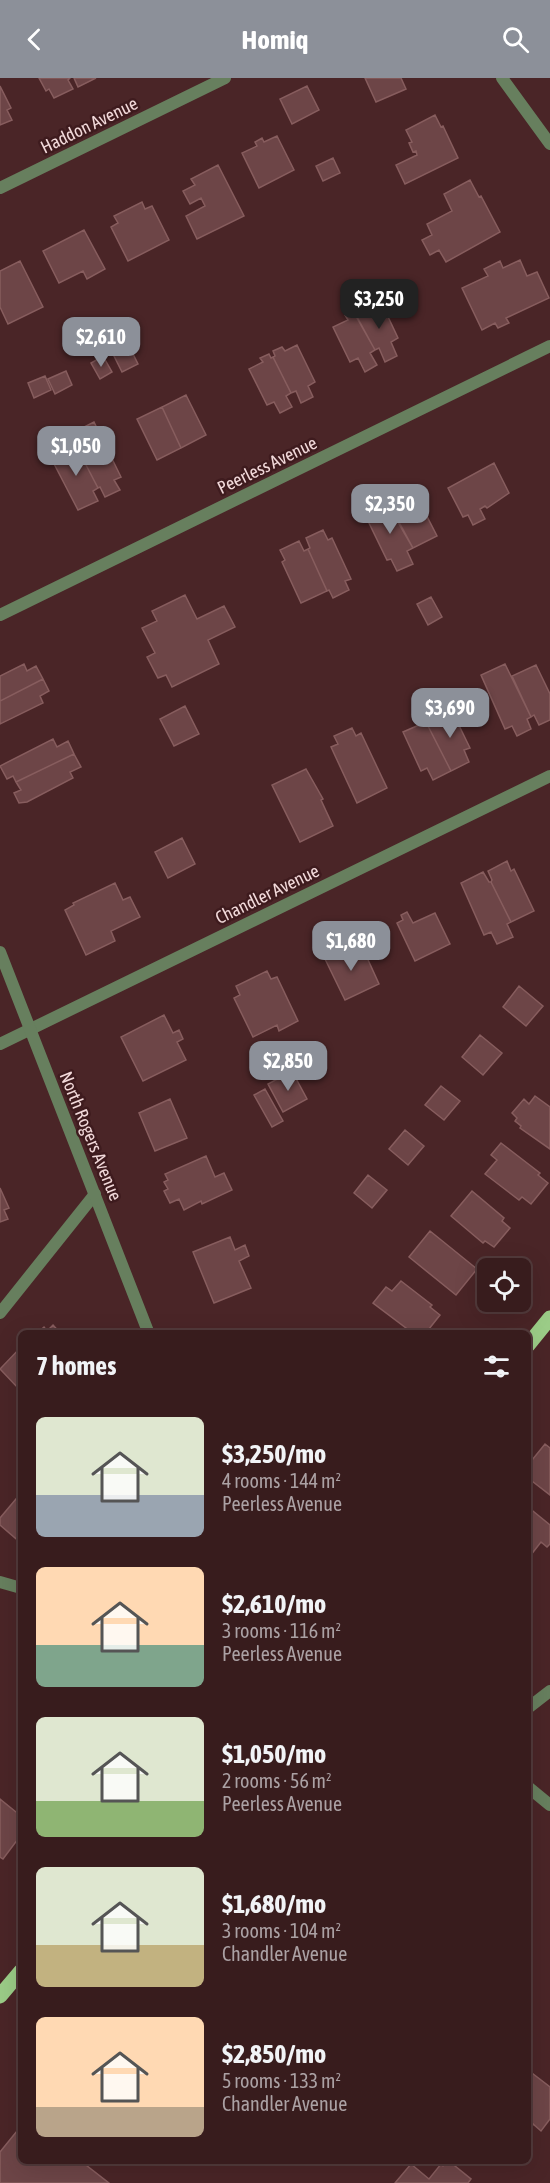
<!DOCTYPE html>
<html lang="en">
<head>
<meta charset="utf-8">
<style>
	:root { --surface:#381c1d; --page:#3f2526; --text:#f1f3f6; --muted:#aba1a4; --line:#523a3b; --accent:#8c9099 }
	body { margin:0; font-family:"Asap Condensed",sans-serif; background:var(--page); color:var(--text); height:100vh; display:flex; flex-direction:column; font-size:22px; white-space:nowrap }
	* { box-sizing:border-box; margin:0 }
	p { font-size:20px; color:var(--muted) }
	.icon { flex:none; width:33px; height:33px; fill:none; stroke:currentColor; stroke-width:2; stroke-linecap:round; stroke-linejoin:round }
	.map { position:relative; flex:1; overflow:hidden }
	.panel { position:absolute; left:18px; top:1252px; width:513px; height:834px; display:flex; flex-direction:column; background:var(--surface); border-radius:9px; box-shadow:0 6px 24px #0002,0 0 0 2px var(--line) }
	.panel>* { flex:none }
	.fabs { position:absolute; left:477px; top:1180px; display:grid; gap:12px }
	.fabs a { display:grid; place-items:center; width:54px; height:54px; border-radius:9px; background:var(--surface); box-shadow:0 6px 24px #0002,0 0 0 2px var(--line); font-size:30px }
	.price { position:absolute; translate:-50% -51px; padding:0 14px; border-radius:12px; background:var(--accent); color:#fff; font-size:20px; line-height:39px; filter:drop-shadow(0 2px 3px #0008) }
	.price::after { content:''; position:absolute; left:50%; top:36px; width:18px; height:14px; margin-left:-9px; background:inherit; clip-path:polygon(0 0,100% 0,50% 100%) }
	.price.on { background:#222; color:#fff }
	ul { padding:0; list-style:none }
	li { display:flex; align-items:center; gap:18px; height:150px; padding:0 18px }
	li span { display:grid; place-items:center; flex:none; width:168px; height:120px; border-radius:9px; color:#555 }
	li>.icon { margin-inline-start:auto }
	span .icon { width:72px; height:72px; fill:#fffc; stroke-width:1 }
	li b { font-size:26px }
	h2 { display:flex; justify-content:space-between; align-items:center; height:72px; padding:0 18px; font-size:26px }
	header { display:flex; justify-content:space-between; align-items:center; height:78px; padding:0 18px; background:var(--accent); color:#fff; font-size:27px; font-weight:700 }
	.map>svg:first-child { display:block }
	.building { fill:#6d4547; stroke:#875d5e; stroke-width:1.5 }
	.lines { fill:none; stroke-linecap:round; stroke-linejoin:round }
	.service { stroke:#677f5e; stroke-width:12 }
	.minor { stroke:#677f5e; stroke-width:12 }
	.tertiary { stroke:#677f5e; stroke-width:12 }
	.primary { stroke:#9bcc87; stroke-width:15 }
	.labels { text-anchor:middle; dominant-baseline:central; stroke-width:5; stroke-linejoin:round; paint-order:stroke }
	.street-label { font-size:18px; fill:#f2d9da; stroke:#3e1b1e }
</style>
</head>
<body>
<header><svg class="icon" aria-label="back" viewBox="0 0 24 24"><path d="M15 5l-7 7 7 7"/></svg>Homiq<svg class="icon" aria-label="search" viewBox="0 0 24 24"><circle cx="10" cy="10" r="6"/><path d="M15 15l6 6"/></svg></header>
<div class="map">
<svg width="550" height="2105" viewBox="0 0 550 2105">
	<rect width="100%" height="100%" fill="#4a2527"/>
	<path class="building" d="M39 0H70L68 2 73 11 54 20 49 11 46 13Z
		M74 0H96L78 9Z
		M365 0H401L406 11 376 24Z
		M0 8 11 30 7 32 12 42 0 47Z
		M307 8 319 32 292 46 280 21Z
		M435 37 441 49 443 48 458 80 405 106 396 87 417 77 416 73 413 74 409 65 412 64 406 52Z
		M277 58 294 92 259 110 242 75 257 68 255 64 262 60 264 64Z
		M333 80 340 95 323 103 316 88Z
		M218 87 244 138 197 161 186 138 205 128 201 120 190 126 183 113 195 107 191 101Z
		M470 102 479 119 481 118 500 154 446 184 439 172 430 177 422 162 432 157 427 146 452 133 444 116Z
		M142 124 145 131 152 128 169 162 128 183 111 149 118 145 114 138Z
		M84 152 105 191 87 201 83 193 59 205 43 173Z
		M520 182 527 198 537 194 549 220 506 240 509 245 498 250 495 245 482 252 462 210 488 198 484 191 500 183 503 190Z
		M20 183 43 229 8 246 0 229V193Z
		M367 226 370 232 382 226 398 260 391 264 397 278 385 284 379 270 375 272 356 237 359 235 357 231Z
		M353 233 375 272 370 275 377 287 365 294 358 280 350 284 333 249 348 242 345 237Z
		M127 264 138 286 122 294 111 272Z
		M297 267 315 304 308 308 313 319 301 325 296 313 291 315 273 279 275 278 273 273 282 269 285 273Z
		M269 276 271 280 273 279 291 315 286 318 292 329 280 335 274 324 267 327 249 291 263 284 260 280Z
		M103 278 112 294 100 301 91 285Z
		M66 293 72 307 55 316 48 301Z
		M45 298 51 312 34 320 28 305Z
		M186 317 206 357 181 370 162 329Z
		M162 329 181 370 157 382 137 341Z
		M94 344 121 399 114 402 120 412 105 419 100 409 98 410 70 356Z
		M74 364 98 410 93 413 98 423 78 432 52 382 64 377 62 371Z
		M494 385 509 415 487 430 485 428 480 431 485 441 473 447 468 437 463 439 448 410Z
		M417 419 437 458 413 470 392 431Z
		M385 422 413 470 407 473 413 486 397 493 391 481 387 482 368 443 371 441 366 431Z
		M323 452 328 462 332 460 351 501 345 503 349 512 333 520 329 512 327 513 308 471 310 470 306 460Z
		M299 463 304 473 308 471 327 513 301 525 282 484 285 482 280 472Z
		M185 517 197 541 224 528 235 549 208 562 219 586 172 609 166 597 158 600 147 579 155 575 142 550 157 543 152 533Z
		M431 519 442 539 428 547 417 526Z
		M24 586 27 593 36 588 43 601 0 623V598Z
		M505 586 531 639 527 641 531 651 517 658 512 648 505 651 481 597Z
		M536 587 550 616V642L539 647 534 637 531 639 512 598Z
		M43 601 49 613 40 618 43 625 0 646V623Z
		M185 628 199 656 174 668 160 641Z
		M451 631 470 670 464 672 469 684 451 693 426 644Z
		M426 644 451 693 433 702 427 690 421 693 403 654Z
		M352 650 356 658 361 655 387 710 357 725 331 669 338 666 334 658Z
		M53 661 57 669 68 663 74 676 16 704 13 698 7 701 0 688Z
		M74 676 81 689 70 694 73 700 27 724 19 725 14 715 21 712 16 704Z
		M306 691 323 721 321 722 333 748 300 764 272 707Z
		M182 760 195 786 168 800 155 774Z
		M507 783 511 793 514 791 534 833 511 844 491 804 492 802 488 793Z
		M483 794 489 804H491L511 844 507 846 513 859 497 866 491 854 484 857 461 805Z
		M115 805 123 822 130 819 140 839 111 853 115 863 86 877 65 832 74 827 73 825Z
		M407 834 413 845 435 835 450 866 415 883 397 845 403 842 401 837Z
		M347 869 352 879 364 873 379 906 345 922 324 879Z
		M267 893 271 901 277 899 298 943 279 953 277 947 253 959 234 920 240 917 236 908Z
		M519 908 543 928 526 948 503 929Z
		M164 937 173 955 179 952 183 961 177 964 186 982 143 1003 121 959Z
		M480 957 502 975 483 997 462 979Z
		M292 993 307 1021 283 1034 268 1006Z
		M441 1008 460 1023 444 1042 425 1027Z
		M265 1011 283 1043 272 1049 254 1017Z
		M535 1018 550 1029V1071L520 1050 521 1048 515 1043 517 1040 512 1035 524 1021 529 1026Z
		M170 1021 187 1060 155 1073 139 1035Z
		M405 1052 424 1068 408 1087 389 1071Z
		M501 1065 540 1095 538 1097 548 1105 531 1126 522 1119 519 1122 485 1096 497 1082 491 1077Z
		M206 1078 215 1099 224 1095 232 1112 202 1126 201 1123 184 1132 179 1121 170 1125 164 1113 168 1111 164 1104 168 1102 165 1096Z
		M368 1097 387 1112 372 1130 354 1115Z
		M0 1110 9 1130 4 1132 8 1141 0 1144Z
		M472 1113 504 1140 502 1143 510 1150 494 1169 485 1163 483 1165 451 1138Z
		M430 1153 477 1191 456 1217 409 1179Z
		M230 1159 235 1172 245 1167 249 1178 239 1183 251 1210 214 1225 193 1174Z
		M401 1203 432 1227 430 1229 440 1237 425 1256H414L373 1225 386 1209 392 1213Z
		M53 1247 61 1256H36L44 1249 47 1253Z
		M21 1269V1307L18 1310 0 1291Z
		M545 1366 550 1370V1417L528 1400V1387Z
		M21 1415V1465L0 1447V1440Z
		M528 1429 550 1447V1466L547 1469 541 1464 530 1478 528 1476Z
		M0 1721 21 1738V1757L3 1781 0 1779Z
		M528 1992 550 2009V2041L541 2053 533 2046 531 2049 528 2047Z
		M21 2048V2084H82L109 2105H0V2074Z
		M447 2084H450L471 2101 468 2105H395L411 2086 429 2101 441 2086 443 2088Z"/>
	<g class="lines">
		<path class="service" d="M0 1504 21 1510
			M528 1630 550 1613"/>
		<path class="minor" d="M502 0 550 66
			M0 110 225 0
			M0 537 550 268
			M0 966 550 698
			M0 1235 95 1116"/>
		<path class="tertiary" d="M0 874 149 1256
			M528 1709 550 1727"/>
		<path class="primary" d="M528 1267 550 1240
			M0 1918 21 1893"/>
	</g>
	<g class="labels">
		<g class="street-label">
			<text transform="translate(89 47) rotate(-26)">Haddon Avenue</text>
			<text transform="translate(267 387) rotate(-26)">Peerless Avenue</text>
			<text transform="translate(267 816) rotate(-26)">Chandler Avenue</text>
			<text transform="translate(91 1058) rotate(68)">North Rogers Avenue</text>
		</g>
	</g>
</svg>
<div class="fabs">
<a><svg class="icon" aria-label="locate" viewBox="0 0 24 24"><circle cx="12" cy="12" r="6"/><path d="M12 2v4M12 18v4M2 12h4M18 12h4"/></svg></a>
</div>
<b class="price on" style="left:379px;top:252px">$3,250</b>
<b class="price" style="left:101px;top:290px">$2,610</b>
<b class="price" style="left:76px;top:399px">$1,050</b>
<b class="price" style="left:390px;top:457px">$2,350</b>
<b class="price" style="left:450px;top:661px">$3,690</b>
<b class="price" style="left:351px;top:894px">$1,680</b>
<b class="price" style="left:288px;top:1014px">$2,850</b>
<section class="panel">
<h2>7 homes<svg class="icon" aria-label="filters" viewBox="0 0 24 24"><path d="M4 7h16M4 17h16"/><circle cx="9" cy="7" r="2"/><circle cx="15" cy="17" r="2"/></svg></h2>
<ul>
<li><span style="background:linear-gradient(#dfe7d0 65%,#9aa5b1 0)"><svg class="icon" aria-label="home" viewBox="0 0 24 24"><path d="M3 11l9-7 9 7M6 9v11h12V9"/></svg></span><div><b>$3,250/mo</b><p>4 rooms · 144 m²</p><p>Peerless Avenue</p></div></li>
<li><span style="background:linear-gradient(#ffd9b3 65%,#7fa58c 0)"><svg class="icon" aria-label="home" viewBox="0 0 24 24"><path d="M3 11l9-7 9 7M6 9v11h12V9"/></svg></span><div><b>$2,610/mo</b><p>3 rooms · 116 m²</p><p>Peerless Avenue</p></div></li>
<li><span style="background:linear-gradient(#dfe7d0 70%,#8fb573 0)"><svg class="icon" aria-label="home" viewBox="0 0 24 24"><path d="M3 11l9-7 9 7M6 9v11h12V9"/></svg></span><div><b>$1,050/mo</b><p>2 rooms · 56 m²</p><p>Peerless Avenue</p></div></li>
<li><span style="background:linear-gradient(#dfe7d0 65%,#c2b280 0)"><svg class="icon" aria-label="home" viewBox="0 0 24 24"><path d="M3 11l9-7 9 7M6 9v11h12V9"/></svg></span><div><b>$1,680/mo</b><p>3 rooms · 104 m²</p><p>Chandler Avenue</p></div></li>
<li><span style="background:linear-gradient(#ffd9b3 75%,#b9a48a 0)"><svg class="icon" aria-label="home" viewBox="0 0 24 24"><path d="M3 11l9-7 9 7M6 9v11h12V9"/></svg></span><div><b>$2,850/mo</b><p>5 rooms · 133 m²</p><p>Chandler Avenue</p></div></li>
</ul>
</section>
</div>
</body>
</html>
